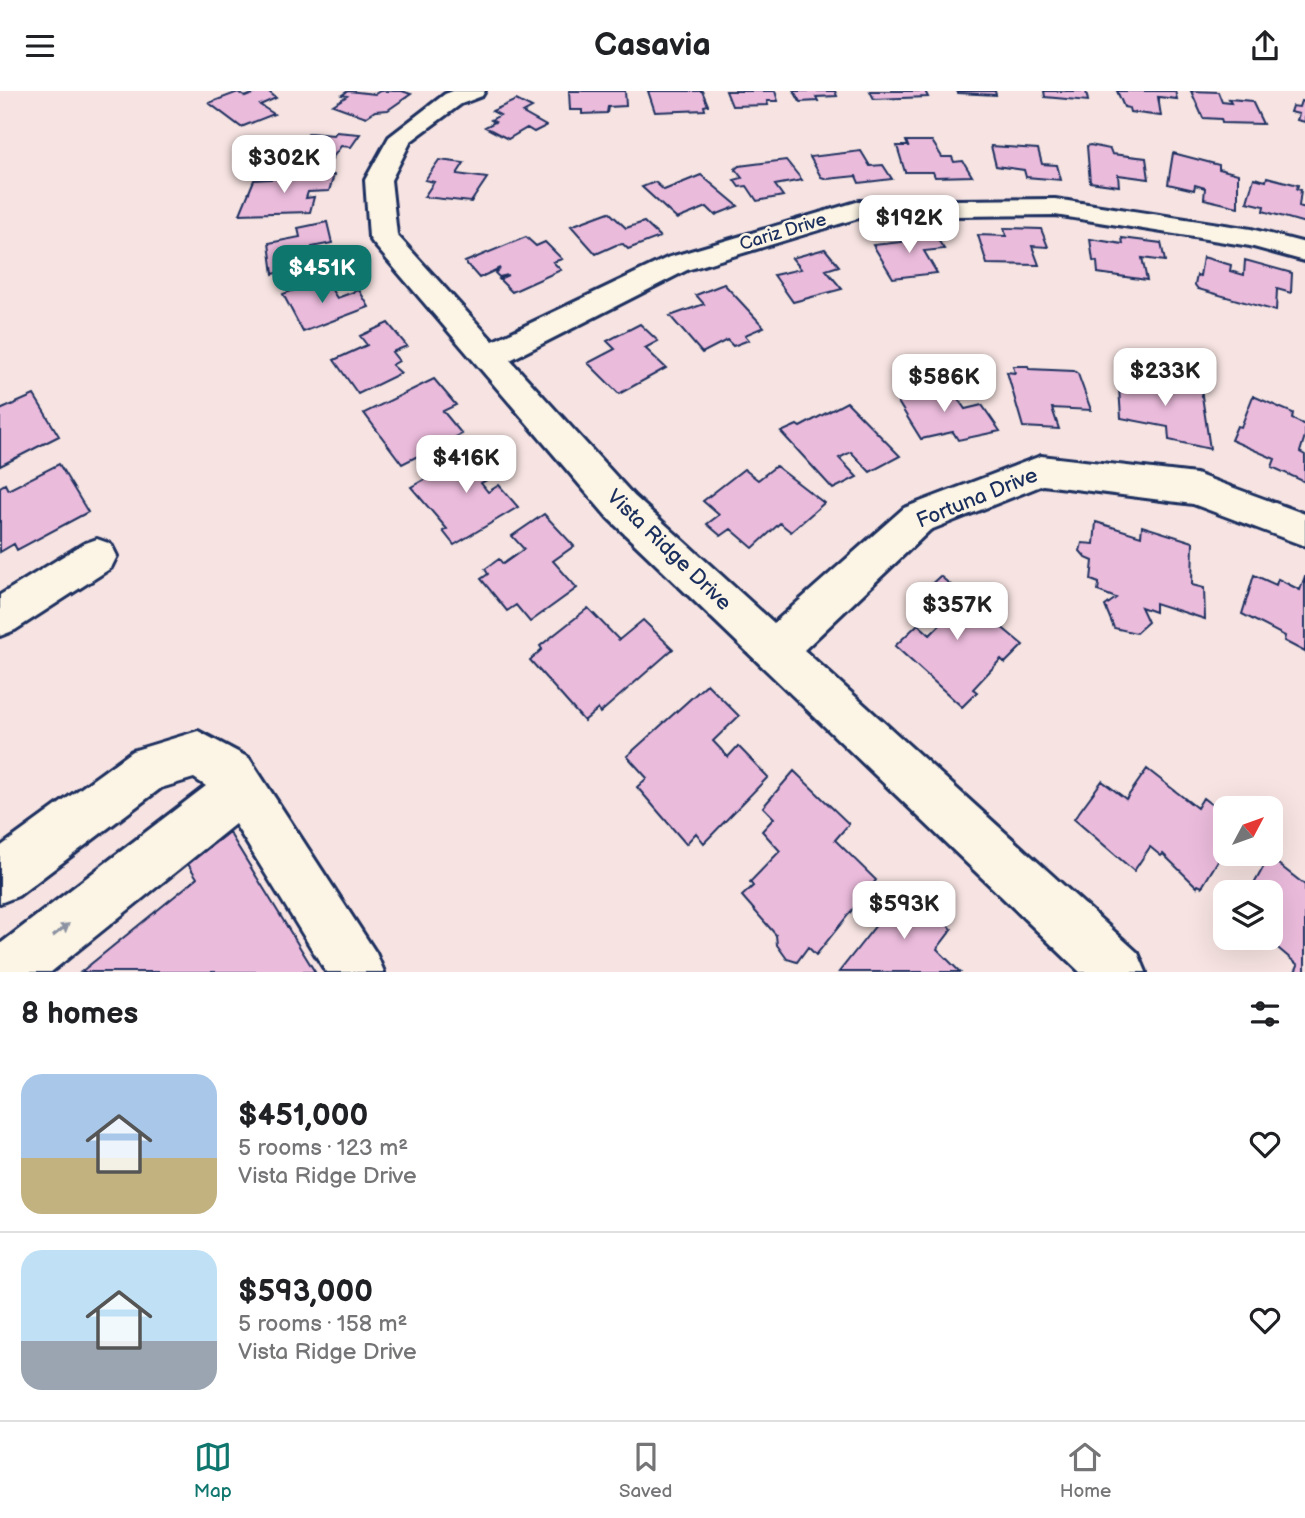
<!DOCTYPE html>
<html lang="en">
<head>
<meta charset="utf-8">
<style>
	:root { --surface:#fff; --page:#f6f6f6; --text:#202124; --muted:#757577; --line:#e0e0e0; --accent:#0f766e }
	body { margin:0; font-family:"Balsamiq Sans",sans-serif; background:var(--page); color:var(--text); height:100vh; display:flex; flex-direction:column; font-size:26px; white-space:nowrap }
	* { box-sizing:border-box; margin:0 }
	p { font-size:23px; color:var(--muted) }
	.icon { flex:none; width:38px; height:38px; fill:none; stroke:currentColor; stroke-width:2; stroke-linecap:round; stroke-linejoin:round }
	.map { position:relative; height:881px; overflow:hidden }
	.panel { display:flex; flex-direction:column; background:var(--surface); flex:1 }
	.panel>* { flex:none }
	.needle { width:46px; rotate:49deg }
	.fabs { position:absolute; left:1213px; top:705px; display:grid; gap:14px }
	.fabs a { display:grid; place-items:center; width:70px; height:70px; border-radius:14px; background:var(--surface); box-shadow:0 7px 28px #0002; font-size:35px }
	.price { position:absolute; translate:-50% -60px; padding:0 16px; border-radius:14px; background:#fff; color:#222; font-size:23px; line-height:46px; filter:drop-shadow(0 2px 4px #0008) }
	.price::after { content:''; position:absolute; left:50%; top:42px; width:21px; height:16px; margin-left:-10px; background:inherit; clip-path:polygon(0 0,100% 0,50% 100%) }
	.price.on { background:var(--accent); color:#fff }
	ul { padding:0; list-style:none }
	li { display:flex; align-items:center; gap:21px; height:175px; padding:0 21px }
	li+li { border-top:2px solid var(--line) }
	li span { display:grid; place-items:center; flex:none; width:196px; height:140px; border-radius:21px; color:#555 }
	li>.icon { margin-inline-start:auto }
	span .icon { width:84px; height:84px; fill:#fffc; stroke-width:1 }
	li b { font-size:30px }
	h2 { display:flex; justify-content:space-between; align-items:center; height:84px; padding:0 21px; font-size:30px }
	header { display:flex; justify-content:space-between; align-items:center; height:91px; padding:0 21px; background:var(--surface); font-size:32px; font-weight:600 }
	.menu { display:flex; justify-content:space-around; align-items:center; height:98px; border-top:2px solid var(--line); background:var(--surface); font-size:19px; color:var(--muted) }
	.menu a { display:grid; justify-items:center; gap:4px }
	.menu .on { color:var(--accent) }
	.map>svg:first-child { display:block }
	.building { fill:#ebbbdc; stroke:#1b2f5e; stroke-width:2 }
	.lines { fill:none; stroke-linecap:round; stroke-linejoin:round }
	.minor-casing { stroke:#1b2f5e; stroke-width:6 }
	.minor { fill:#fcf5e5; fill-rule:evenodd }
	.oneway { fill:#8c92a2 }
	.labels { text-anchor:middle; dominant-baseline:central; stroke-width:5; stroke-linejoin:round; paint-order:stroke }
	.far-street-label { font-size:18px; fill:#1b2f5e; stroke:#fcf5e5 }
	.street-label { font-size:21px; fill:#1b2f5e; stroke:#fcf5e5 }
</style>
</head>
<body>
<header><svg class="icon" aria-label="menu" viewBox="0 0 24 24"><path d="M4 6h16M4 12h16M4 18h16"/></svg>Casavia<svg class="icon" aria-label="share" viewBox="0 0 24 24"><path d="M12 15V3M7 8l5-5 5 5M5 13v7h14v-7"/></svg></header>
<div class="map">
<svg width="1305" height="881" viewBox="0 0 1305 881">
	<rect width="100%" height="100%" fill="#f7e4e2"/>
	<filter id="ink" filterUnits="userSpaceOnUse"><feTurbulence type="fractalNoise" baseFrequency=".0143" numOctaves="2"/><feDisplacementMap in="SourceGraphic" scale="14" xChannelSelector="R" yChannelSelector="G"/><feConvolveMatrix kernelMatrix="1 2 1 2 8 2 1 2 1" color-interpolation-filters="sRGB"/></filter>
	<g filter="url(#ink)">
		<path class="building" d="M268 0 276 7 260 14 274 23 241 36 209 12 238 1 245 6 260 0Z
			M348 0 375 3 380 0H402L411 3 388 19 375 20 366 26 333 14 347 5 342 4Z
			M569 0H625L626 15 608 16 607 22 582 23V19H570Z
			M648 0H702L708 14 704 15 705 19 655 21Z
			M726 0H775L778 10H767L768 14 732 15Z
			M794 0H835L837 5 816 6 818 10 800 11Z
			M870 0H925L928 6 874 8Z
			M957 0H995L996 4 958 2Z
			M1044 0H1086L1088 10 1045 6Z
			M1117 0H1175L1177 8 1158 6 1161 25 1130 21 1129 17 1124 16Z
			M1191 0 1218 1 1222 11 1231 12 1229 8 1252 10 1263 33 1222 32 1221 28 1203 27Z
			M516 9 532 17 523 22 546 35 534 41 527 37 508 48 485 36 495 31 491 29 500 24 492 20Z
			M1301 10 1305 11V31L1297 29 1299 23 1290 21 1292 15 1299 16Z
			M336 41 360 43 351 56 341 55 331 69 291 66 309 42 334 44Z
			M906 50H932L942 66H952L954 71 963 70 972 85 935 86 933 81H905L897 55H908Z
			M1090 54 1110 58 1112 63 1146 67 1149 88 1118 84 1119 95 1090 91 1087 55Z
			M991 55 1038 58 1042 73 1057 74 1061 89 1026 86 1024 79 996 75Z
			M861 60 870 75 883 74 892 88 859 92 856 85 827 88 821 86 810 66Z
			M1173 62 1219 74V78L1238 83V116L1204 108 1205 97 1195 94 1194 99 1168 93Z
			M439 69 464 72 457 83 487 87 471 111 424 106 434 91 425 89Z
			M786 69 802 89 775 94 783 105 757 110 747 95 739 96 734 89 742 87 735 78 739 75Z
			M334 84 329 100 308 101 306 107 314 106 310 121 240 123 254 89Z
			M701 84 738 115 715 124 707 116 677 128 642 96 655 91 664 99Z
			M1267 86 1298 94 1297 98 1301 99 1299 115 1305 117V132L1263 120 1264 115 1247 111 1254 87 1266 90Z
			M609 121 626 137 644 131 660 146 628 158 623 153 616 154 596 163 571 135Z
			M327 131 332 152 312 156 316 173 273 183 269 152 300 146 298 137Z
			M1004 137 1041 138 1048 156 1032 155 1039 174 987 173 978 144 1006 145Z
			M932 140 944 158 924 160 937 182 893 187 873 154 902 151 898 144Z
			M526 146 536 155 545 151 562 168 553 171 561 179 512 201 499 188 508 184 499 186 495 182 500 177 479 187 465 171Z
			M1122 147 1161 152 1165 170 1142 167 1147 189 1098 182 1097 171 1093 170 1090 148 1123 153Z
			M825 158 839 175 826 179 842 198 793 211 774 184 801 178 792 167Z
			M1203 166 1231 174 1230 180 1244 184 1245 169 1292 182 1291 202 1277 198 1276 220 1198 198 1195 194 1197 184 1200 185Z
			M325 188 337 207 359 199 369 216 303 241 283 203Z
			M724 193 764 236 745 244 749 249 733 255 727 249 702 262 670 225 704 213 696 204Z
			M388 232 407 255 392 261 399 270 392 274 401 282 358 303 334 269 367 254 360 245Z
			M640 233 658 250 645 257 666 277 619 303 588 272 615 258 607 250Z
			M1013 275H1028L1029 278 1074 280 1078 283 1091 319 1052 317 1059 338 1023 336 1007 281 1015 282Z
			M1118 281 1201 298 1210 358 1169 349 1168 336 1121 327Z
			M434 288 456 314 443 320 462 343 402 373 364 322Z
			M947 292 965 318 982 314 1000 340 958 349 953 341 921 348 893 303Z
			M34 304 59 345 0 375V319Z
			M1253 305 1293 322 1292 328 1305 334V345L1300 361 1305 364V391L1272 376 1275 368 1231 349 1237 335 1241 336Z
			M847 311 900 365 870 381 851 361 839 367 857 386 833 398 781 341 797 334 800 336Z
			M486 354 507 378 481 392 488 401 499 394 518 416 454 454 443 440 447 438 411 396Z
			M59 373 88 421 17 459 14 453 0 461V396L5 393 8 399Z
			M776 375 824 412 791 441 780 432 753 457 731 438 721 445 707 433 719 424 703 410 744 378 758 389Z
			M544 423 574 455 553 470 577 497 530 531 516 514 507 520 481 488 488 483 485 478 499 468 503 473 524 458 512 445Z
			M1096 431 1141 445 1142 435 1193 451 1192 494 1204 497 1205 528 1155 512V521L1141 516 1148 531 1136 542 1114 537 1105 515 1116 507 1098 500 1099 492 1091 489 1093 470 1086 467 1080 460 1082 452 1094 453Z
			M1254 484 1276 494 1278 488 1300 499 1305 485V561L1284 550 1285 545 1242 523Z
			M940 485 1023 554 1005 572 1001 568 973 598 977 601 962 616 895 555 918 533 930 544 940 534 913 510Z
			M588 517 619 549 643 529 673 558 600 622 598 618 584 630 530 569 542 558 540 555Z
			M707 593 739 625 713 650 728 666 738 655 768 686 704 752 696 742 686 753 637 696 647 687 627 665Z
			M1147 678 1197 717 1203 707 1225 724V758L1202 796 1198 794 1197 796 1163 763 1161 765 1150 756 1134 780 1074 728 1102 690 1126 708Z
			M794 680 849 733 835 749 876 789 816 864 808 856 797 871 787 868 777 854 776 844 742 805 753 795 750 791 780 760 762 740 774 727 763 716Z
			M229 741 315 881H81L197 787 188 773Z
			M1269 766 1305 794V881H1295L1298 874 1266 847H1270V802H1249Z
			M907 795 952 838 937 858 960 881H839Z"/>
		<g class="lines">
			<defs>
				<path id="minor" d="M453 0H485L482 5 461 13 411 50 391 89 397 144 493 250 667 167 860 110 1055 108 1251 138 1305 152V170L1250 155 1055 124 862 126 687 179 510 269 634 405 774 532 904 417 1041 365 1196 383 1305 423V455L1193 413 1043 394 930 439 804 559 1138 862 1146 881H1080L608 427 373 152 369 146 365 89 389 46 445 3Z
					M97 448 111 453 117 465 111 477 15 539 0 545V504L83 453Z
					M198 640 249 667 376 862 384 881H326L235 733 51 881H0V853L206 695 194 687 161 697 18 805 0 812V756L132 660Z"/>
			</defs>
			<use href="#minor" class="minor-casing"/>
			<use href="#minor" class="minor"/>
		</g>
		<defs><path id="oneway-solid" d="M-6-.8H1V-3.2L6.5 0L1 3.2V.8H-6Z" transform="scale(1.75)"/></defs>
		<use class="oneway" href="#oneway-solid" transform="translate(61 839) rotate(-38)"/>
	</g>
	<g class="labels">
		<g class="far-street-label">
			<text transform="translate(783 141) rotate(-17)">Cariz Drive</text>
		</g>
		<g class="street-label">
			<text transform="translate(977 407) rotate(-22)">Fortuna Drive</text>
			<text transform="translate(669 459) rotate(44)">Vista Ridge Drive</text>
		</g>
	</g>
</svg>
<div class="fabs">
<a><svg class="needle" viewBox="-14 -14 28 28"><path d="M0-13l5 13h-10z" fill="#e53935"/><path d="M0 13l5-13h-10z" fill="#757577"/></svg></a>
<a><svg class="icon" aria-label="layers" viewBox="0 0 24 24"><path d="M12 4l9 5-9 5-9-5zM3 14l9 5 9-5"/></svg></a>
</div>
<b class="price" style="left:284px;top:104px">$302K</b>
<b class="price" style="left:909px;top:164px">$192K</b>
<b class="price on" style="left:322px;top:214px">$451K</b>
<b class="price" style="left:1165px;top:317px">$233K</b>
<b class="price" style="left:944px;top:323px">$586K</b>
<b class="price" style="left:466px;top:404px">$416K</b>
<b class="price" style="left:957px;top:551px">$357K</b>
<b class="price" style="left:904px;top:850px">$593K</b>
</div>
<section class="panel">
<h2>8 homes<svg class="icon" aria-label="filters" viewBox="0 0 24 24"><path d="M4 7h16M4 17h16"/><circle cx="9" cy="7" r="2"/><circle cx="15" cy="17" r="2"/></svg></h2>
<ul>
<li><span style="background:linear-gradient(#a9c7e8 60%,#c2b280 0)"><svg class="icon" aria-label="home" viewBox="0 0 24 24"><path d="M3 11l9-7 9 7M6 9v11h12V9"/></svg></span><div><b>$451,000</b><p>5 rooms · 123 m²</p><p>Vista Ridge Drive</p></div><svg class="icon" aria-label="heart" viewBox="0 0 24 24"><path d="M12 20l-8-8c-3-5 5-10 8-4 3-6 11-1 8 4z"/></svg></li>
<li><span style="background:linear-gradient(#bfe0f5 65%,#9aa5b1 0)"><svg class="icon" aria-label="home" viewBox="0 0 24 24"><path d="M3 11l9-7 9 7M6 9v11h12V9"/></svg></span><div><b>$593,000</b><p>5 rooms · 158 m²</p><p>Vista Ridge Drive</p></div><svg class="icon" aria-label="heart" viewBox="0 0 24 24"><path d="M12 20l-8-8c-3-5 5-10 8-4 3-6 11-1 8 4z"/></svg></li>
</ul>
</section>
<nav class="menu">
<a class="on"><svg class="icon" aria-label="map" viewBox="0 0 24 24"><path d="M3 6l6-2 6 2 6-2v14l-6 2-6-2-6 2zM9 4v14M15 6v14"/></svg>Map</a>
<a><svg class="icon" aria-label="saved" viewBox="0 0 24 24"><path d="M7 4h10v16l-5-4-5 4z"/></svg>Saved</a>
<a><svg class="icon" aria-label="home" viewBox="0 0 24 24"><path d="M3 11l9-7 9 7M6 9v11h12V9"/></svg>Home</a>
</nav>
</body>
</html>
